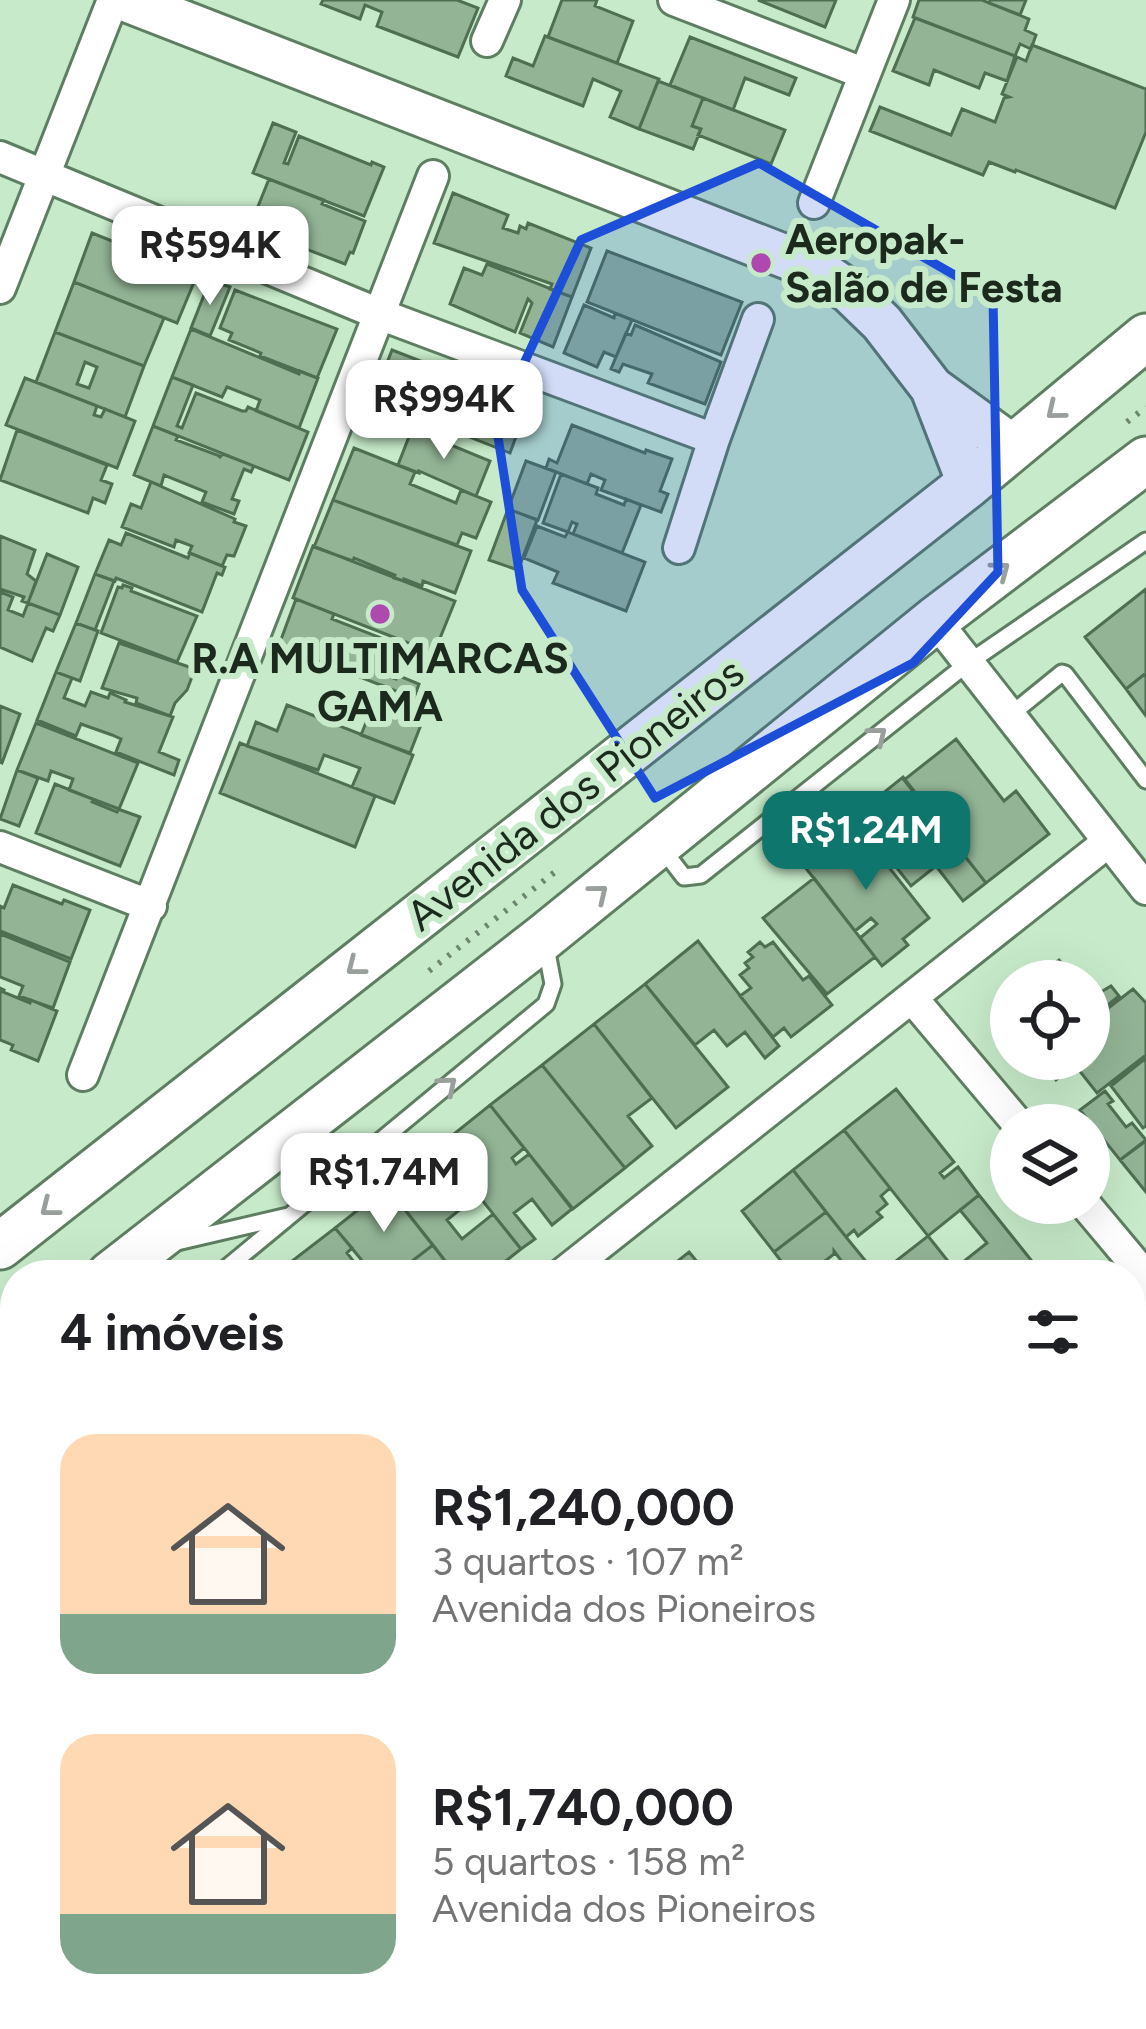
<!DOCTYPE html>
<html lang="pt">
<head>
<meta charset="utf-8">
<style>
	:root { --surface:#fff; --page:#f6f6f6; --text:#202124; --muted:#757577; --accent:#0f766e }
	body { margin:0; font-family:Figtree,sans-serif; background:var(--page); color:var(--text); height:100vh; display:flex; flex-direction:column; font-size:45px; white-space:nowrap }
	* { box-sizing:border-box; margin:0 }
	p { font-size:39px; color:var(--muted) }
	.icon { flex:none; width:66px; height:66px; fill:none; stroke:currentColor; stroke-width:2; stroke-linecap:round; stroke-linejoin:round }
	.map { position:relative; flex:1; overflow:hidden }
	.drawer { position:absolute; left:0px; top:1260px; width:1146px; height:771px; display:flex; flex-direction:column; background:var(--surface); border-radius:48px 48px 0 0; box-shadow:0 12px 48px #0002 }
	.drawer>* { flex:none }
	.buttons { position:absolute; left:990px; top:960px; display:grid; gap:24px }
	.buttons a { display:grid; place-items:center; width:120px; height:120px; border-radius:50%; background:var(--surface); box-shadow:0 12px 48px #0002; font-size:60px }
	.price { position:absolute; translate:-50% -102px; padding:0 27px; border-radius:24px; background:#fff; color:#222; font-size:39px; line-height:78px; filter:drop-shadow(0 3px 6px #0008) }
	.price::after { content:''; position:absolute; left:50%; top:72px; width:36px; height:27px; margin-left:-18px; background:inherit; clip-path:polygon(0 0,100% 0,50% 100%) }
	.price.selected { background:var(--accent); color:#fff }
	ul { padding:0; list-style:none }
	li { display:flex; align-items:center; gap:36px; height:300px; padding:0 60px }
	li span { display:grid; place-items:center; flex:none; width:336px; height:240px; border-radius:36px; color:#555 }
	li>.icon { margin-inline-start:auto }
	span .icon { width:144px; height:144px; fill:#fffc; stroke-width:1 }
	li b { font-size:51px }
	h2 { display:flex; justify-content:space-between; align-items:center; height:144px; padding:0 60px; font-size:51px }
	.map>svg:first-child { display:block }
	.building { fill:#93b596; stroke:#4f6f52; stroke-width:3; fill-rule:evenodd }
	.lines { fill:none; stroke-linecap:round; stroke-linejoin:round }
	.lane-casing { stroke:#5e7e61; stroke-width:21 }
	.street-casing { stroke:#5e7e61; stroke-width:36 }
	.secondary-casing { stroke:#5e7e61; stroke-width:48 }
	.primary-casing { stroke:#5e7e61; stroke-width:51 }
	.path { stroke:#6d8670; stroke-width:6; stroke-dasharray:3 9; stroke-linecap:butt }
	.lane { stroke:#fff; stroke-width:15 }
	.street { stroke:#fff; stroke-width:30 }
	.secondary { stroke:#fff; stroke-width:42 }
	.primary { stroke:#fff; stroke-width:45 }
	.oneway { stroke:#999f9a }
	.marked { fill:#1d4ed8; fill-opacity:0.2; stroke:#1d4ed8; stroke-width:9; stroke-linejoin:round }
	.poi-dot { fill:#ae4aaf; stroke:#c7ebca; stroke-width:4.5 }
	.labels { text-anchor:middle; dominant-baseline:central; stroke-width:12; stroke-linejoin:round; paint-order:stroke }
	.poi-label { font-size:42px; font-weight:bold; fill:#1c2a1e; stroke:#c7ebca; text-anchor:start }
	.street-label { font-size:42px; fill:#1c2a1e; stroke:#c7ebca }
</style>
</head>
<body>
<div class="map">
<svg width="1146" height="2029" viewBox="0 0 1146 2029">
	<rect width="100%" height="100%" fill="#c7ebca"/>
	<path class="building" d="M323 0H457L478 8 458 57 377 26 382 12 365 5 360 19 321 4Z
		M562 0H597L595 6 633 21 617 63 548 37Z
		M758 0H836L825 27Z
		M919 0H982L1029 19 1025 30 1036 35 1031 49 1020 44 1015 56 913 17Z
		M990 0H1026L1020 15 989 3Z
		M915 18 1015 56 1007 81 985 73 979 88 934 70 929 85 893 71Z
		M545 36 659 79 639 129 610 117 621 91 593 79 583 106 506 76 513 58 533 66Z
		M690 37 796 78 789 95 745 78 733 110 670 85Z
		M1032 45 1146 89V132L1115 208 1016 170 1015 172 989 162 983 175 870 131 880 107 951 135 962 109 995 122 1004 98 1009 97 1002 94 1017 57 1026 61Z
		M658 81 703 98 692 126 701 129 693 149 639 129Z
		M703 98 785 130 771 164 698 135 701 129 692 126Z
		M273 123 296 132 284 163 288 164 299 136 371 165 372 162 384 167 364 216 253 173Z
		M269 179 324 200 322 204 365 221 353 253 350 252 345 264 272 236 278 223 255 214Z
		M453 193 508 215 503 228 518 233 520 226 526 229 528 223 591 248 572 297 550 289 552 284 434 243Z
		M92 233 197 275 177 323 74 282Z
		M607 251 742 302 721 355 587 302Z
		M487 264 572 297 553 347 520 333 532 303 528 299 515 332 450 304 464 268 482 275Z
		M210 280 230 287 210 336 191 328Z
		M74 282 164 318 144 366 55 332Z
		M235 290 337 329 317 378 260 356 261 353 229 340 232 333 220 328Z
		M584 305 614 318 615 313 632 320 616 357 604 352 597 367 564 353Z
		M635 325 721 362 705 404 648 383 652 374 623 364 619 372 611 369 626 333 631 335Z
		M191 329 299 374 300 371 318 378 299 428 256 411 260 400 227 387 222 397 172 377Z
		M55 332 144 366 125 417 36 382ZM85 362 97 367 89 388 77 384Z
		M392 350 480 384 469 413 494 425 503 403 515 407 517 400 528 404 510 453 373 399Z
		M172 377 193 385 177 426 182 428 196 393 242 411H246L248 407 308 432 289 480 153 426Z
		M25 378 97 406 94 415 101 417 105 409 135 421 117 468 6 425Z
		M572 425 645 453 646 450 672 459 660 491 668 494 661 512 601 490 605 480 591 474 587 484 546 468 549 459 557 463Z
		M153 426 178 436 176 440 220 456 219 458 223 454 254 466 251 472 244 469 232 499 239 501 234 514 202 502 206 492 164 475 161 486 134 475Z
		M412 429 490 461 476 496 419 471V473L398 465Z
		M17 430 107 465 101 480 112 484 105 503 93 498 88 513 0 480Z
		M354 448 415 472 410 484 456 503 461 490 491 502 476 538 462 533 457 545 333 500Z
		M526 461 556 472 538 520 508 509Z
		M561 474 598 488 596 494 624 505 626 499 641 505 622 553 573 534 577 524 572 522 568 532 543 523Z
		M151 482 235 519 234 522 246 526 234 556 227 555 222 566 189 553 192 546 176 540 174 547 122 527 131 504 141 508Z
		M333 500 471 551 455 593 423 581 422 586 404 579V581L394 578 395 575 354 558 353 561 314 547Z
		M508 509 537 520 518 570 489 560Z
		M537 526 565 537 568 532 645 562 626 611 556 584 553 583 558 572 524 558Z
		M126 533 188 558 190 553 225 567 222 575 217 573 202 612 116 578 115 581 95 574 109 540 121 545Z
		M0 536 35 550 27 574 36 581 28 603 22 601 24 597 0 589Z
		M313 546 455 601 434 653 293 598Z
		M47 554 78 567 60 615 28 603Z
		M95 574 114 581 95 630 76 623Z
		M123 585 132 588 131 591 197 616 177 662 101 633 118 587 122 588Z
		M1146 589V673L1126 689 1085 637Z
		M0 592 13 597 8 610 23 616 28 603 60 615 53 631 46 628 32 661 0 647Z
		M296 599 334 614 332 619 394 643 382 674 396 679 397 675 419 684 414 698 339 669 343 660 334 657 331 666 279 645Z
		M76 623 98 631 80 681 56 672Z
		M119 643 195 669 187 690 175 703 170 716 136 703 137 698 102 688Z
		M56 672 72 678 64 698 85 706 91 692 108 698 110 693 126 700 125 702 173 717 159 752 179 760 174 775 116 752 121 739 112 735 81 724 76 736 37 720Z
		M1146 673V716L1126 689Z
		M381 685 429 704 410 753 361 735Z
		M287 705 413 755 394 803 352 787 360 768 324 755 318 770 247 746 256 722 277 731Z
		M0 706 20 714 2 763 0 762Z
		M36 723 138 763 119 809 69 790 73 779 51 771 48 781 17 770Z
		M956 739 1004 801 1016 791 1049 834 986 883 904 780Z
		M240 743 375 796 355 847 220 793Z
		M17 770 38 778 19 826 0 819Z
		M903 777 986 883 963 901 936 866 911 886 897 868 900 866 893 857 890 859 875 840 870 844 851 819Z
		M55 784 93 799 92 802 117 812 118 809 140 817 120 866 36 833Z
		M855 829 868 845 864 849 878 865 884 861 929 918 903 939 908 945 882 966 860 938 877 924 871 918 855 931 801 862 841 830Z
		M814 878 875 957 827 994 763 918Z
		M13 885 62 904 64 900 90 910 71 959 0 931V906L4 908Z
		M0 934 70 962 53 1008 19 996 23 986 0 977Z
		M698 941 779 1046 765 1058 745 1032 727 1046 714 1030 695 1045 645 984Z
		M760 942 765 947 773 942 803 980 809 976 832 1005 791 1037 784 1028 773 1037 740 996 751 988 740 975 749 968 745 963 753 957 748 952Z
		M1059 960 1075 981H1032Z
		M645 984 728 1087 676 1128 594 1024Z
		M1111 986 1119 996 1089 1020V999Z
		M0 988 4 990 3 992 30 1003 31 1000 57 1011 38 1061 11 1050 13 1045 0 1040Z
		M1133 989 1146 1003V1055L1097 1093 1075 1065 1056 1080 1040 1059H1089V1023Z
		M594 1024 652 1098 628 1116 652 1146 625 1168 542 1065Z
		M1146 1058V1126L1143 1128 1111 1086Z
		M542 1065 625 1168 573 1209 490 1105Z
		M896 1089 954 1162 940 1173 944 1178 958 1167 979 1195 928 1236 844 1130Z
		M1105 1091 1113 1101 1108 1104 1126 1127 1132 1123 1146 1140 1120 1160 1080 1110Z
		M490 1105 524 1148 512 1158 516 1164 529 1154 572 1209 552 1225 532 1199 514 1213 535 1239 521 1249 439 1146Z
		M844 1130 890 1188 881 1196 887 1204 877 1212 882 1217 858 1236 854 1230 846 1237 793 1170Z
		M1146 1141V1192L1120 1160Z
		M439 1146 478 1195 447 1220 462 1239 493 1214 521 1249 488 1275H456L387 1187Z
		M793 1170 826 1212 774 1252 742 1211Z
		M387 1187 433 1245 394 1275H374L335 1228Z
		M979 1195 1043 1275H973L963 1262 987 1243 960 1210Z
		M826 1212 846 1237 877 1275H852L834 1251V1254L807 1275H792L774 1252Z
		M335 1228 352 1248 347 1253 364 1275H288L283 1268Z
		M928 1236 959 1275H878Z
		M433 1245 456 1275H394Z
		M689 1252 708 1275H660Z
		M1131 1387 1146 1406V1512L1131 1493Z
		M1146 1533V1566L1134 1576 1138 1581 1131 1586V1544Z
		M0 1542 15 1561V1602L0 1615Z
		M1131 1599 1146 1619V1703L1135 1712 1131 1706Z
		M15 1611V1653L8 1659 0 1649V1623Z
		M15 1818V1880L0 1861V1830Z
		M1146 1830V1937L1131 1918 1140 1911 1135 1904 1131 1907V1842Z
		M15 1882V1955L6 1962 0 1955V1910L4 1907 0 1902V1894Z
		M1131 1918 1146 1937V1971L1144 1968 1131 1978Z
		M15 1955V1988L0 1969Z
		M0 1971 15 1991V2004L0 2016Z
		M15 2014 29 2016 39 2029H0V2026Z
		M57 2016H112L96 2029H56L63 2023Z
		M318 2016H374L385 2029H301Z
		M428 2016H459L470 2029H412Z
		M969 2016H1041L1051 2029H1036L1030 2021 1023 2025 1027 2029H979Z
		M1041 2016H1079L1066 2026 1068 2029H1051Z
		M1096 2016H1126L1129 2020 1117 2029H1079Z"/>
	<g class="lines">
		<defs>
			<path id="lane" d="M1009 716 1062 673 1065 674 1146 780
				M661 847 684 877 701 875 968 663 1146 541
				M177 1242 288 1216
				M218 1275 546 1004 553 984 545 942
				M0 1457 15 1445"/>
			<path id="street" d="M674 0 863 73
				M487 41 505 0
				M0 157 379 314 714 439
				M814 203 894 0
				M0 288 113 0
				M679 548 714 439 758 319
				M935 620 1146 889
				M0 847 151 906
				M912 998 1019 1125
				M83 1075 433 176
				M1084 1203 1146 1277
				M561 1275 1108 842
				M1131 1302 1146 1290
				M0 1725 15 1713
				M1131 1774 1146 1763
				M627 2016 637 2029
				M204 2029 220 2016
				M805 2029 822 2016"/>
			<path id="secondary" d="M126 0 815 268 850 292 882 323 932 388 1012 446
				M932 388 969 484"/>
			<path id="primary" d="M0 1246 969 484 1146 337
				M110 1275 544 937 935 620 1146 460
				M0 1368 15 1355"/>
		</defs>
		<use href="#lane" class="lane-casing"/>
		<use href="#street" class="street-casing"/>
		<use href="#secondary" class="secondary-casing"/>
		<use href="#primary" class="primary-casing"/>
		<path class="path" d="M1127 422 1146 407
			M429 971 560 868"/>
		<use href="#lane" class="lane"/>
		<use href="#street" class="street"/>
		<use href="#secondary" class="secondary"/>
		<use href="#primary" class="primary"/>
	</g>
	<defs><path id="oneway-chevron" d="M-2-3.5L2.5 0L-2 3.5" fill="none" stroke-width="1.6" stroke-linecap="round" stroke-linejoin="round" transform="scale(3)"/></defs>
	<g class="oneway">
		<use href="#oneway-chevron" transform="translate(1055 411) rotate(141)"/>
		<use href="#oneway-chevron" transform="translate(1001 570) rotate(-37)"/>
		<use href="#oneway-chevron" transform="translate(878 735) rotate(-39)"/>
		<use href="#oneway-chevron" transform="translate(599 893) rotate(-39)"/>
		<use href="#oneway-chevron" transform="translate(355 967) rotate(142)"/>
		<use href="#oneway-chevron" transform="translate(448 1085) rotate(-40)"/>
		<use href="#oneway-chevron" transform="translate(49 1208) rotate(142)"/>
	</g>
	<path class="marked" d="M759 163 993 297 998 572 913 663 655 798 522 590 496 424 581 240Z"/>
	<g class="poi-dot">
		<circle cx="761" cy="263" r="12"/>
		<circle cx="380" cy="614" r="12"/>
	</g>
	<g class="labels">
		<g class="poi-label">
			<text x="785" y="239">Aeropak-<tspan x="785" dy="48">Salão de Festa</tspan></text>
			<text x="380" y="658" text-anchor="middle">R.A MULTIMARCAS<tspan x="380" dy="48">GAMA</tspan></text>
		</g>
		<g class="street-label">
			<text transform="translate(575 794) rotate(-38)">Avenida dos Pioneiros</text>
		</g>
	</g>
</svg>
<div class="buttons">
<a><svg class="icon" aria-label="locate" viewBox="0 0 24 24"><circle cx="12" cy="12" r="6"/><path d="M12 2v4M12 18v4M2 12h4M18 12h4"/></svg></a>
<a><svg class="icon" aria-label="layers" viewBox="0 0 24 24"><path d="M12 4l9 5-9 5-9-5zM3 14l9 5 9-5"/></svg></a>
</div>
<b class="price" style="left:210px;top:308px">R$594K</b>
<b class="price" style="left:444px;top:462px">R$994K</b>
<b class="price selected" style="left:866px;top:893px">R$1.24M</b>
<b class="price" style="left:384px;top:1235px">R$1.74M</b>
<section class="drawer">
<h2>4 imóveis<svg class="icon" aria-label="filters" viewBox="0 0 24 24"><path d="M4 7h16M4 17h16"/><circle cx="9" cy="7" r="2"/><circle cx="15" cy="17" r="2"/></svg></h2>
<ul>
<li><span style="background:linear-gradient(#ffd9b3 75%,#7fa58c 0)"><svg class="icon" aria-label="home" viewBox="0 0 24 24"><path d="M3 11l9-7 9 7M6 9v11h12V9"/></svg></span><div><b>R$1,240,000</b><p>3 quartos · 107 m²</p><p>Avenida dos Pioneiros</p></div></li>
<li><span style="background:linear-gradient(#ffd9b3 75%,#7fa58c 0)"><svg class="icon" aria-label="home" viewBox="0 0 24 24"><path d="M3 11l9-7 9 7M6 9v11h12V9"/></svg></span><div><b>R$1,740,000</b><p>5 quartos · 158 m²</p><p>Avenida dos Pioneiros</p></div></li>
</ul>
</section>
</div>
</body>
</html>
